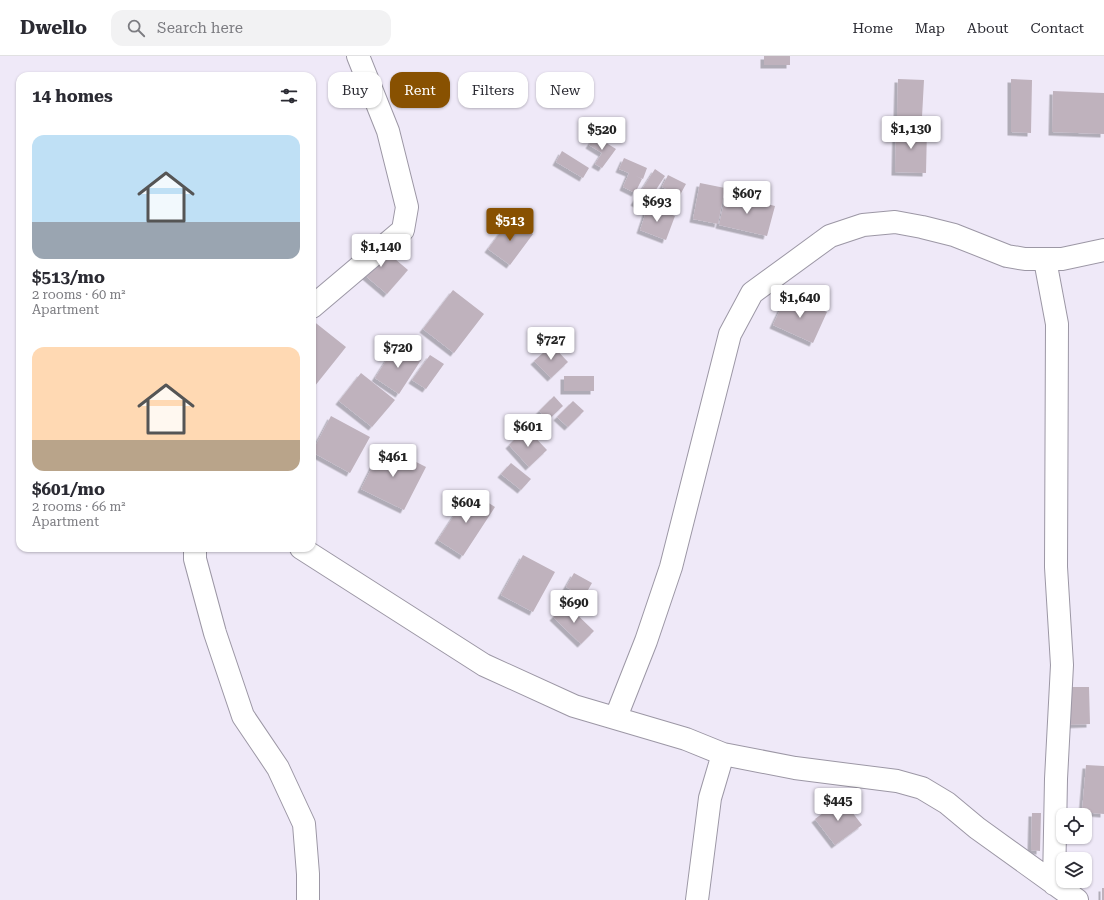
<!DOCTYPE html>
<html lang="en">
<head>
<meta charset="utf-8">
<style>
	:root { --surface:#fff; --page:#f2f2f3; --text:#2b2b33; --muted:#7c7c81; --line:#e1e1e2; --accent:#885101 }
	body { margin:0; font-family:"Roboto Serif",serif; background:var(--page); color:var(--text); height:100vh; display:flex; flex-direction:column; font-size:15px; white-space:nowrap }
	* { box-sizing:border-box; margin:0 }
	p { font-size:13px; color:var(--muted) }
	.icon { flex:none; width:22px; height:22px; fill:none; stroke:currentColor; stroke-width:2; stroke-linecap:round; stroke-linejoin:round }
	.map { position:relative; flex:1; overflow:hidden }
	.panel { position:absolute; left:16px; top:16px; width:300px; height:480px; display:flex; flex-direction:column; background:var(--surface); border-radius:12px; box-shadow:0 1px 3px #0004 }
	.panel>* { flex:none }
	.top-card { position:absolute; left:328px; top:16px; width:380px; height:36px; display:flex; gap:8px }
	.fabs { position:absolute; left:1056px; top:752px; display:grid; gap:8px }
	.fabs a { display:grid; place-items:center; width:36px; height:36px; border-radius:8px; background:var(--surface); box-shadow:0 1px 3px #0004; font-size:20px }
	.price { position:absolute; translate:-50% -34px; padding:0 9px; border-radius:4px; background:#fff; color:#222; font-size:13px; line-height:26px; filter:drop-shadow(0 1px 2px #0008) }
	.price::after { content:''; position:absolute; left:50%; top:24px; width:12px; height:9px; margin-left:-6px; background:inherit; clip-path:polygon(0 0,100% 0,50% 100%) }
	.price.selected { background:var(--accent); color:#fff }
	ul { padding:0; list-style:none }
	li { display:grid; align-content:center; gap:8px; height:212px; padding:0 16px }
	li span { display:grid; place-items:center; height:124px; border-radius:12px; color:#555 }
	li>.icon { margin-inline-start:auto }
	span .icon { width:72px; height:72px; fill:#fffc; stroke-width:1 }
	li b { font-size:17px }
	h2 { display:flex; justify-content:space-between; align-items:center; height:48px; padding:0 16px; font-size:17px }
	.pill { padding:0 14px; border-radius:12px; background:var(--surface); box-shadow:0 1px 3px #0004; font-size:14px; line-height:36px }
	.pill.selected { background:var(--accent); color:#fff }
	header { display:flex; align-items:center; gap:24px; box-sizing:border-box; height:56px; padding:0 20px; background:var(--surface); border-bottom:1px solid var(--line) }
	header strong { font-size:19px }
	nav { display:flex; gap:22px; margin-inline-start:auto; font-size:14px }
	.search { width:280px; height:36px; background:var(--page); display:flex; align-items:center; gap:10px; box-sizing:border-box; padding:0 14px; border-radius:12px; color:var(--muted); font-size:15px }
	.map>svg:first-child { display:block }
	.building { fill:#bfb2bd; filter:url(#shadow) }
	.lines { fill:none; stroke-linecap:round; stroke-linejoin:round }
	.minor-casing { stroke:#9c97a5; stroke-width:24 }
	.minor { stroke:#fff; stroke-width:22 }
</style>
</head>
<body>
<header>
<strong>Dwello</strong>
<div class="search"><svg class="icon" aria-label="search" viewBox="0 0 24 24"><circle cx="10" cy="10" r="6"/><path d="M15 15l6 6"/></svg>Search here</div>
<nav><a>Home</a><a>Map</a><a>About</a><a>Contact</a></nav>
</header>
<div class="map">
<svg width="1104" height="844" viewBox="0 0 1104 844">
	<defs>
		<filter id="shadow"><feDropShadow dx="-3.5" dy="3.5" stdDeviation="0" flood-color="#0004"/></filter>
	</defs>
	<rect width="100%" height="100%" fill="#efe9f8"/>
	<path class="building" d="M764 0H790V9H764Z
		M898 23 924 24 922 61 897 60Z
		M1011 23 1032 24 1031 77 1011 76Z
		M1053 35 1104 37V78L1052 76Z
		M896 71 927 72 926 117 895 116Z
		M595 80 616 93 602 112 595 108 602 97 589 89Z
		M562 95 589 112 583 122 556 106Z
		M624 102 647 112 643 123 636 120 642 123 635 137 623 131 629 117 619 113Z
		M655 113 665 120 644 152 634 146Z
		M668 119 686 128 680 139 662 131Z
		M700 127 725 132 718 168 693 163Z
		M726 138 775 150 767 180 719 169Z
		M648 150 675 160 666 184 640 174Z
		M511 162 533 178 510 209 488 193Z
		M375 186 408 214 387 238 354 210Z
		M453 234 484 258 454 297 423 273Z
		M787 239 827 256 813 287 773 269Z
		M312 264 346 291 314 331 312 330Z
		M396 289 421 304 399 338 375 322Z
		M552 289 568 306 551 322 534 305Z
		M430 299 444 308 426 333 412 324Z
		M361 317 395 344 372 371 339 345Z
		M564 320H594V335H564Z
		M554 340 563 350 548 364 539 355Z
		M573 345 584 355 568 371 557 361Z
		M331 360 370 381 350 417 312 396Z
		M526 372 547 394 529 411 509 389Z
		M383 389 426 411 404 454 361 433Z
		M511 407 531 423 521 434 501 418Z
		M470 435 495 451 463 500 438 484Z
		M523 499 555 516 533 556 501 539Z
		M574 517 592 527 584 541 566 531Z
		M566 548 594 575 581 588 553 561Z
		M1063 631H1089L1090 668 1064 669Z
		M1086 709 1104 710V758L1082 756Z
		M842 743 862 769 835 789 815 763Z
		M1032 757H1041L1040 795 1031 794Z
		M1102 832H1104V844H1102Z"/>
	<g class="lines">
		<defs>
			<path id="minor" d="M1045 204 1057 268 1056 511 1062 609 1056 723 1054 828
				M312 251 403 174 407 151 388 75 358 0
				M195 492V503L215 577 243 660 278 712 304 768 308 818V844
				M301 492 484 609 574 650 686 683 723 698 795 712 897 725 922 732 947 747 977 772 1077 844
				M616 661 646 585 671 511 730 278 752 237 830 180 863 169 895 166 922 171 954 179 1007 200 1025 203H1062L1104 194
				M697 844 710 742 723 698"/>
		</defs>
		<use href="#minor" class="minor-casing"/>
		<use href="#minor" class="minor"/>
	</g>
</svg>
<div class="fabs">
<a><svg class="icon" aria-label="locate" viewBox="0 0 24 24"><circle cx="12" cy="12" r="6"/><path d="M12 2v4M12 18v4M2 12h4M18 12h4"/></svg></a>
<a><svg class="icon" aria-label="layers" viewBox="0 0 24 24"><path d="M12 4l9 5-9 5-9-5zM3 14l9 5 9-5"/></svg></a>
</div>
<b class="price" style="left:911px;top:94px">$1,130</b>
<b class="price" style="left:602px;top:95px">$520</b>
<b class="price" style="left:747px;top:159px">$607</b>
<b class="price" style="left:657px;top:167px">$693</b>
<b class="price selected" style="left:510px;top:186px">$513</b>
<b class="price" style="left:381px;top:212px">$1,140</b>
<b class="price" style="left:800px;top:263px">$1,640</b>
<b class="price" style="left:551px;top:305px">$727</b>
<b class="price" style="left:398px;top:313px">$720</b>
<b class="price" style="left:528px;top:392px">$601</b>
<b class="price" style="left:393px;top:422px">$461</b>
<b class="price" style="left:466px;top:468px">$604</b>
<b class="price" style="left:574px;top:568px">$690</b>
<b class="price" style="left:838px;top:766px">$445</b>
<div class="top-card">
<a class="pill">Buy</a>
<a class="pill selected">Rent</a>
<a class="pill">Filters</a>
<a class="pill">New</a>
</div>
<section class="panel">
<h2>14 homes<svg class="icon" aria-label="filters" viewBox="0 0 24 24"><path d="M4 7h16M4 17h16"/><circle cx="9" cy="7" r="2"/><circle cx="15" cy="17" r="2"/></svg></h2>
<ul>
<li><span style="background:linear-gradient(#bfe0f5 70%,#9aa5b1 0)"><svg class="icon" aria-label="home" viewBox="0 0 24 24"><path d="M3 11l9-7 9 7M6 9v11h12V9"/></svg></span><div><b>$513/mo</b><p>2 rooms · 60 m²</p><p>Apartment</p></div></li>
<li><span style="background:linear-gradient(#ffd9b3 75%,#b9a48a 0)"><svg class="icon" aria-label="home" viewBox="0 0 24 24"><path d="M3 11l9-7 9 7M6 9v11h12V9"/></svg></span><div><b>$601/mo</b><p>2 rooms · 66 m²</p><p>Apartment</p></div></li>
</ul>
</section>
</div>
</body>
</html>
